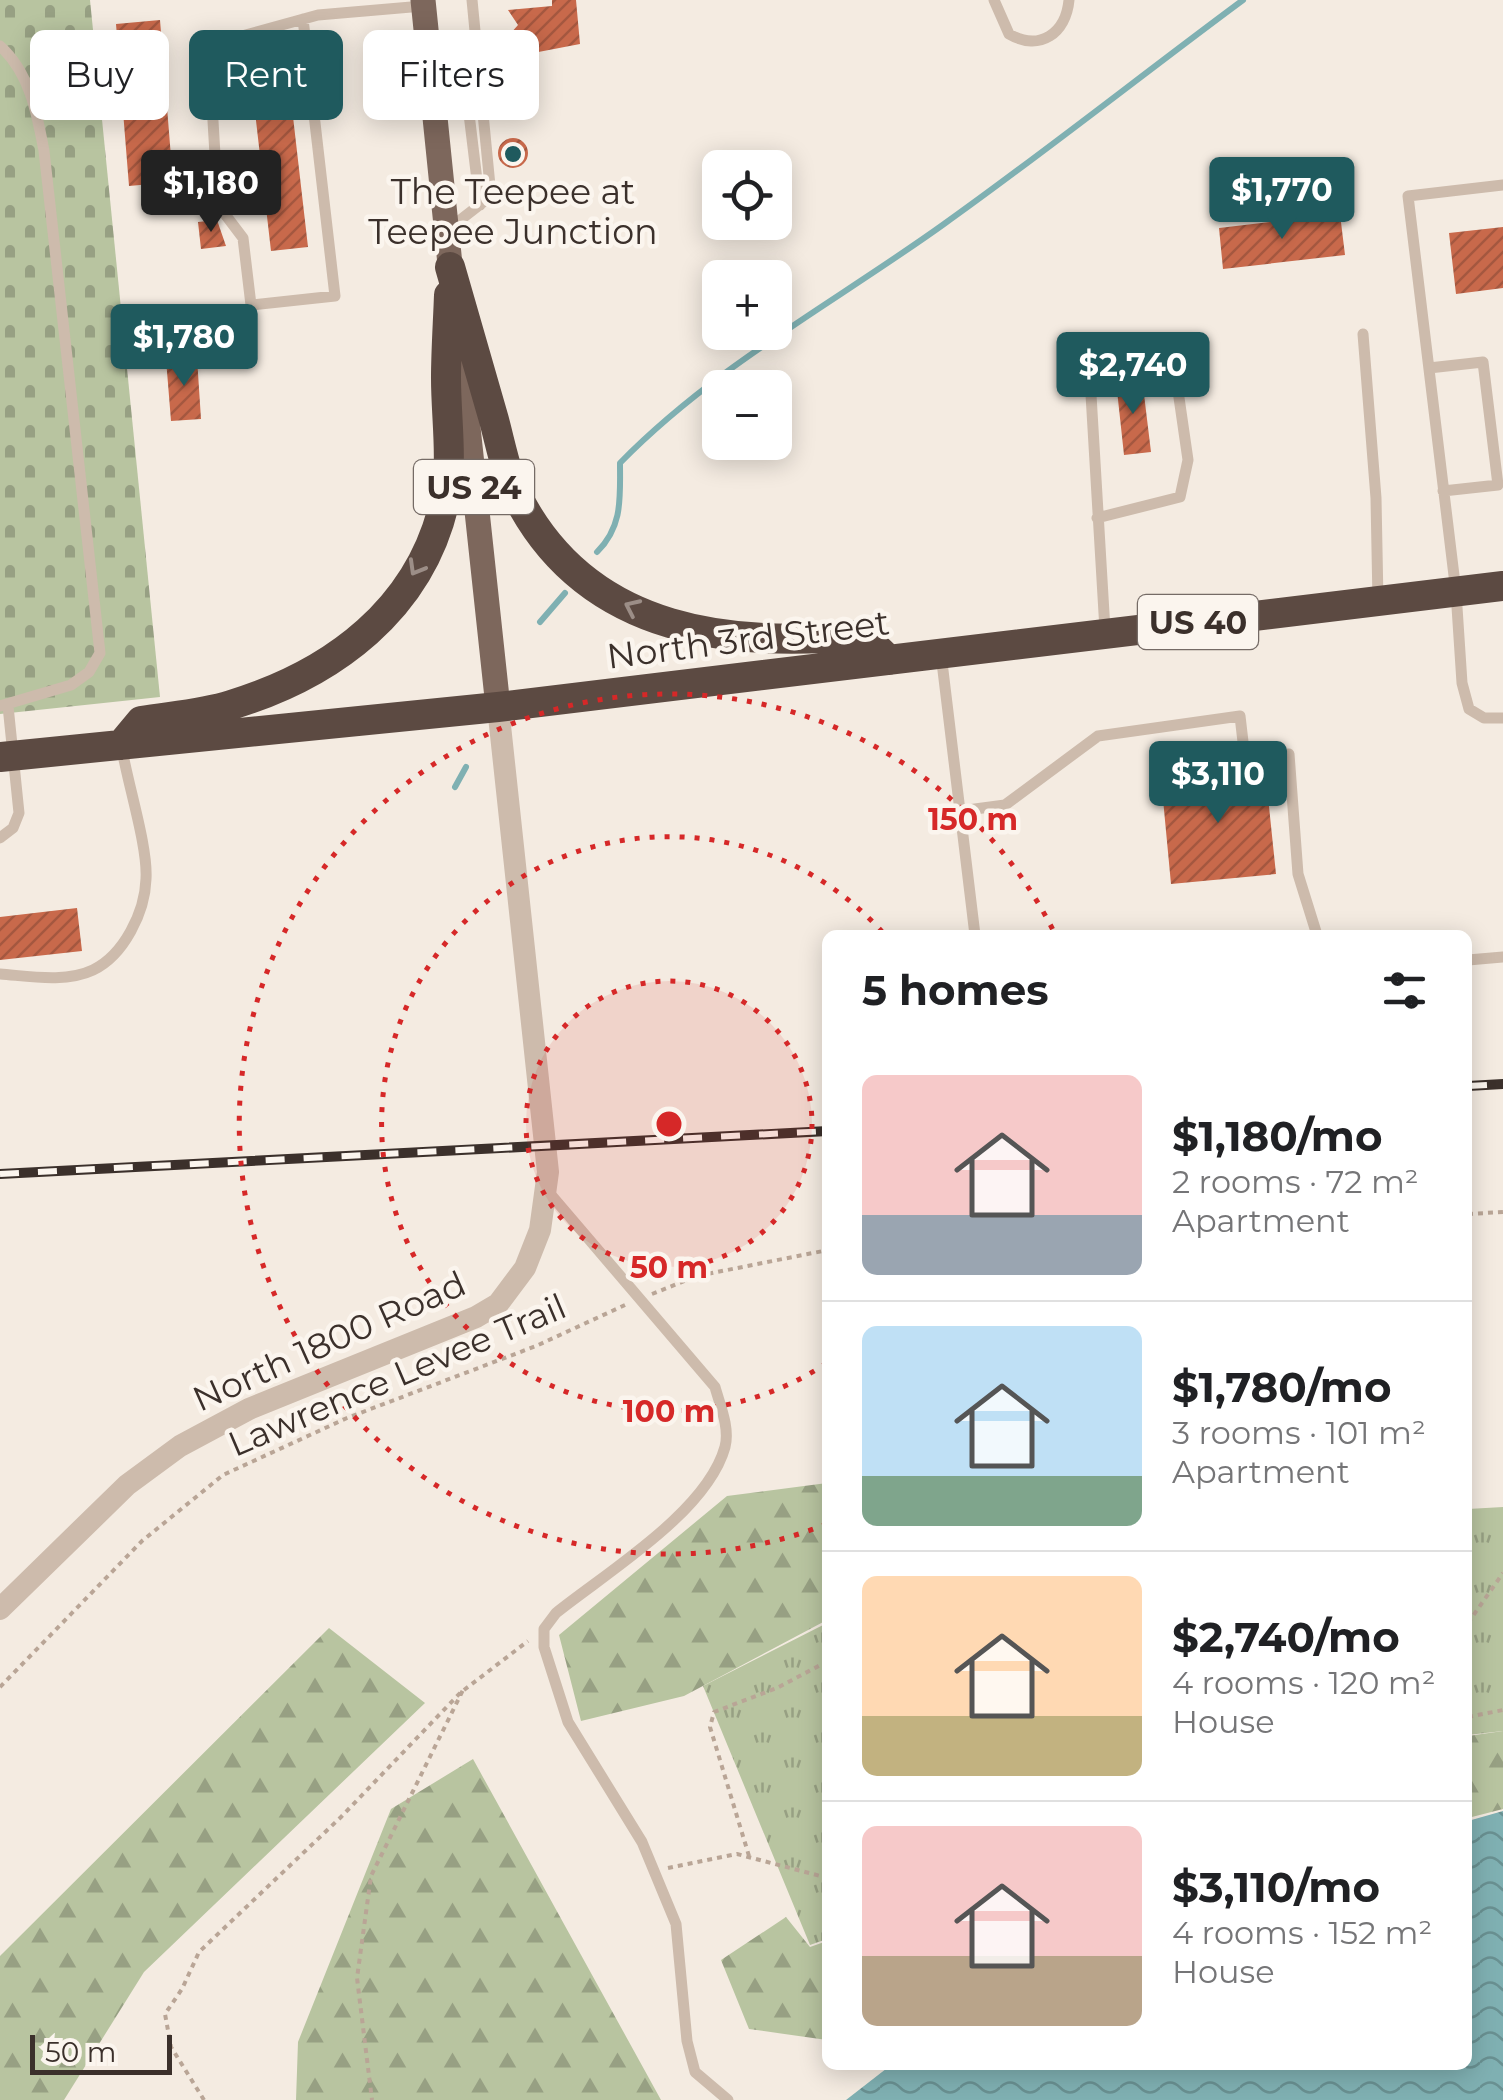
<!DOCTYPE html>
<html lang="en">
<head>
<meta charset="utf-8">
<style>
	:root { --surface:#fff; --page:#f2f2f2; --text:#202124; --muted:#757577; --line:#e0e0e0; --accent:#1f5a5e }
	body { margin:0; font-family:Montserrat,sans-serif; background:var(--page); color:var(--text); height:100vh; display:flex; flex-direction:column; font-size:38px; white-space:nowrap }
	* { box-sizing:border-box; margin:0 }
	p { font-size:32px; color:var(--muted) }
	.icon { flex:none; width:55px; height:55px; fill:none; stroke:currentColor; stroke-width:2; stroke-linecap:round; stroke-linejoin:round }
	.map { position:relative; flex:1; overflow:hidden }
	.side { position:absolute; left:822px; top:930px; width:650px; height:1140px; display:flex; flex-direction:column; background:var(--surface); border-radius:15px; box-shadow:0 5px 25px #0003 }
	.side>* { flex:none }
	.top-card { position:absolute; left:30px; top:30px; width:642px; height:90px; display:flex; gap:20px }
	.buttons { position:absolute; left:702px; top:150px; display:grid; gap:20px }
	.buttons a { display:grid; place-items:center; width:90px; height:90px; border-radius:15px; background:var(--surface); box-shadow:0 5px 25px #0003; font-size:50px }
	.scale { position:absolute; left:30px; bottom:25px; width:142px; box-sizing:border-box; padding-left:10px; border:5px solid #3b302b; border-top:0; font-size:28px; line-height:35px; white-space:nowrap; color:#3b302b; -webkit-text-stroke:8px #fbf5ee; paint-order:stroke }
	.price { position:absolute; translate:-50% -85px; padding:0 22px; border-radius:10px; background:var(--accent); color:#fff; font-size:32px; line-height:65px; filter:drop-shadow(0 2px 5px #0008) }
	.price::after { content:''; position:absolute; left:50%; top:60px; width:30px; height:22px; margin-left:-15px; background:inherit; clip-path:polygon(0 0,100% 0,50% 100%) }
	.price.selected { background:#222; color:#fff }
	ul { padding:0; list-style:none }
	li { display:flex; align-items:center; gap:30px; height:250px; padding:0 40px }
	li+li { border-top:2px solid var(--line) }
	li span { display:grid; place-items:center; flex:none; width:280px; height:200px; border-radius:15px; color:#555 }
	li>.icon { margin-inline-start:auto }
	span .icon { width:120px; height:120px; fill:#fffc; stroke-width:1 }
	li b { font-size:42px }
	h2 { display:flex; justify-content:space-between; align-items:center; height:120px; padding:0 40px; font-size:42px }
	.tag { padding:0 35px; border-radius:15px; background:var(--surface); box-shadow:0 5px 25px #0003; font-size:35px; line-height:90px }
	.tag.selected { background:var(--accent); color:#fff }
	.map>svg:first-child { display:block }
	.grass { fill:url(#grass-tufts) }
	.forest { fill:url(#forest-firs) }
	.cemetery { fill:url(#cemetery-stones) }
	.water { fill:url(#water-waves) }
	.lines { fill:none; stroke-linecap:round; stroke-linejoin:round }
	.stream { stroke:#7fb0b2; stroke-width:6 }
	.building { fill:url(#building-hatch) }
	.path { stroke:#b9a596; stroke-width:4; stroke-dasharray:5 5; stroke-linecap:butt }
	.lane { stroke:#cdbbac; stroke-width:11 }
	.street { stroke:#cdbbac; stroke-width:22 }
	.primary { stroke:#7d675c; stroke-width:25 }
	.highway { stroke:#5c4a42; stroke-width:30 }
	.rail-casing { stroke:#3b302b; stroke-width:10 }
	.rail { stroke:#fbf5ee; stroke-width:6; stroke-dasharray:19; stroke-linecap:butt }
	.oneway { stroke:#9c8e87 }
	.ring { fill:none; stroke:#d62828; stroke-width:5; stroke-dasharray:5 10 }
	.poi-dot { fill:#1f5a5e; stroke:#fbf5ee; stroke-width:4 }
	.labels { text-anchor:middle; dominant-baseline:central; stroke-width:9; stroke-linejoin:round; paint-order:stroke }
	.shield { fill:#fbf5ee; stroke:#756b66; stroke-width:2.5 }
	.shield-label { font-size:32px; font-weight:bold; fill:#3b302b }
	.poi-label { font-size:35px; fill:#3b302b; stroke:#fbf5ee }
	.street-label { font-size:35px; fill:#3b302b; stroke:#fbf5ee }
	.centre { fill:#d62828; stroke:#fbf5ee; stroke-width:5 }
	.ring-label { font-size:30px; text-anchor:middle; font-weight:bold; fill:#d62828; stroke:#fbf5ee; stroke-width:9; stroke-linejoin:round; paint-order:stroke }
</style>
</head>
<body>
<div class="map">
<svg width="1503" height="2100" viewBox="0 0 1503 2100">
	<defs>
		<pattern id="grass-tufts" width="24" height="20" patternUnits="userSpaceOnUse" patternTransform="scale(2.5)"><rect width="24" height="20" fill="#b8c4a0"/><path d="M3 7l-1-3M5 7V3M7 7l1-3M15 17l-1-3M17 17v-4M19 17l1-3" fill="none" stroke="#97a083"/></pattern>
		<pattern id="forest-firs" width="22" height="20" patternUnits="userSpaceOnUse" patternTransform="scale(2.5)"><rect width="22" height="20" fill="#b8c4a0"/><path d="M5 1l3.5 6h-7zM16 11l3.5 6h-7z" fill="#97a083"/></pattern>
		<pattern id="cemetery-stones" width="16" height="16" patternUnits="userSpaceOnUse" patternTransform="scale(2.5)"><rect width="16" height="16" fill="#b8c4a0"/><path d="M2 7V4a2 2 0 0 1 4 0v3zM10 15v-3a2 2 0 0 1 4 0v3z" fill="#97a083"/></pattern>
		<pattern id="water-waves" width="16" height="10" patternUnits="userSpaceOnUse" patternTransform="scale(2.5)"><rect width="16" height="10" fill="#7fb0b2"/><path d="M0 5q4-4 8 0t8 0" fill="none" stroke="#699091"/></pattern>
		<pattern id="building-hatch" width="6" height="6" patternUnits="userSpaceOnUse" patternTransform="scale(2.5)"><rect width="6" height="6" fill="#c8694b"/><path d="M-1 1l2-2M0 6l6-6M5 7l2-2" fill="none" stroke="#a4573f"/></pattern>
	</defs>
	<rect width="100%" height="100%" fill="#f4ebe1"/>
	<path class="grass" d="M1503 1507V1731L1468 1735V1509Z
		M827 1623V1939L810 1945 703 1686Z"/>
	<path class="forest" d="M827 1483V1620L684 1696 581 1721 559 1635 727 1496Z
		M329 1628 425 1703 144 1972 64 2100H0V1956Z
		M1503 1731V1809L1468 1818V1736Z
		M473 1759 661 2100H296L298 2042 391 1809Z
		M786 1917 810 1947 827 1941V2040L749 2029 721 1960Z"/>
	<path class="cemetery" d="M0 0H90L160 697 0 714Z"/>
	<path class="water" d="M1503 1811V2100H846L891 2065H1468V1821Z"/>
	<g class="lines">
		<path class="stream" d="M597 552C623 526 620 498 620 463 715 366 834 303 944 224 1045 152 1143 74 1243 0
			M540 622 565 593
			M455 787 466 767"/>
	</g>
	<path class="building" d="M552 0H576L580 44 528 54 527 42H503L518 25 508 10 552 6Z
		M160 20 173 182 129 186 116 24Z
		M289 82 308 247 271 251 252 86Z
		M498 153a15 15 0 1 1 30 0a15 15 0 1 1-30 0Z
		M1340 214 1345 255 1223 269 1219 228Z
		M217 220 226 246 201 249 198 222Z
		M1503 227V288L1456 294 1449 233Z
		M197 358 201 419 171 421 166 359Z
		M1142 378 1151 452 1124 455 1116 381Z
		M1265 768 1276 874 1171 884 1161 778Z
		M77 908 82 951 0 960V917Z"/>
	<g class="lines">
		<path class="path" d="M1468 1214 1503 1212
			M652 1294 697 1276 828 1250
			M1468 1623 1503 1573
			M0 1687 142 1541 223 1475 347 1418 536 1346 625 1305
			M464 1690 528 1641
			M1468 1717 1503 1710
			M749 1856 710 1727 714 1712 777 1688 828 1661
			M668 1868 737 1854 828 1878
			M204 2100 171 2047 165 2014 182 1989 199 1952 341 1817 463 1690 371 1876 357 1978 372 2100"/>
		<path class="lane" d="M994 0 1009 34C1040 52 1066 33 1069 0
			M303 19 335 296 251 305 243 238 218 205 209 54 220 42 318 15 423 6
			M0 46C30 73 37 114 44 151L100 653 89 672 71 685 0 706
			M466 89 480 205
			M432 94 473 88
			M1503 185 1408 196 1456 592 1462 683 1469 709 1484 718H1503
			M446 231 491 196 472 0
			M1363 334 1376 498 1378 601
			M1429 368 1483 362 1498 485 1443 491
			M1097 518 1180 497 1188 460 1174 363 1151 345 1106 353 1090 378 1105 630
			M941 654 975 935
			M960 811 1005 805 1098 736 1240 716 1245 759 1289 754 1298 874 1317 935
			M0 838 13 828 19 813 8 706
			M1468 960 1503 957
			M0 974C28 976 66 983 93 970 124 955 145 912 146 879 148 847 128 785 122 749
			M546 1189 715 1387C720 1405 730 1428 725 1447 707 1512 607 1572 556 1613L544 1629V1647L568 1722 642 1842 676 1924 687 2041 695 2072 728 2100"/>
		<path class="street" d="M0 1609 127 1485 180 1446 249 1409 476 1317 498 1304 525 1268 540 1230 548 1172 498 707"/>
		<path class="primary" d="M423 0 452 284
			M458 334 498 707"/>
		<path class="highway" d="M450 267C465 318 479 369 494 420 502 450 507 480 523 507 594 633 732 648 863 635L889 660
			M121 745 141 721C171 716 203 714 231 705 333 674 421 609 445 500 453 459 446 419 446 378 446 351 448 323 449 295
			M0 757 498 707 1503 586"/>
		<defs>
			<path id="rail" d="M1468 1086 1503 1084
				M0 1174 828 1131"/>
		</defs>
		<use href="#rail" class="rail-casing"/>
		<use href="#rail" class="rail"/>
	</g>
	<defs><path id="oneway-chevron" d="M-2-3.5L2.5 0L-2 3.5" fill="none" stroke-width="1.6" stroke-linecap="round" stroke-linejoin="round" transform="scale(2.5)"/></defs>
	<g class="oneway">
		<use href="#oneway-chevron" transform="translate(416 568) rotate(120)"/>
		<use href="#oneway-chevron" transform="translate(632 607) rotate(-155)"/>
	</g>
	<circle cx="669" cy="1124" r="143" fill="#d62828" fill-opacity=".12"/>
	<g class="ring">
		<circle cx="669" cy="1124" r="143"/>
		<path d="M827 1363A287 287 0 1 1 884 934"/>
		<path d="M827 1524A430 430 0 1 1 1054 932"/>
	</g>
	<circle class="poi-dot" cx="513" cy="154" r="10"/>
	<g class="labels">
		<g class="shield">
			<rect x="414" y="460" width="120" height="54" rx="8"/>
			<rect x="1138" y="595" width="120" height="54" rx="8"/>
		</g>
		<g class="shield-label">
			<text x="474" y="487">US 24</text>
			<text x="1198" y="622">US 40</text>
		</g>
		<g class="poi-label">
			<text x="513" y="191">The Teepee at<tspan x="513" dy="40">Teepee Junction</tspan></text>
		</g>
		<g class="street-label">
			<text transform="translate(748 639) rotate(-7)">North 3rd Street</text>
			<text transform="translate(329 1341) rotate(-24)">North 1800 Road</text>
			<text transform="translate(397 1375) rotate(-23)">Lawrence Levee Trail</text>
		</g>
	</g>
	<circle cx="669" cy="1124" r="15" class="centre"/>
	<g class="ring-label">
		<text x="973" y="830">150 m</text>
		<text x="669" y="1278">50 m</text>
		<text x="669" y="1422">100 m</text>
	</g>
</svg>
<div class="buttons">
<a><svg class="icon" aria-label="locate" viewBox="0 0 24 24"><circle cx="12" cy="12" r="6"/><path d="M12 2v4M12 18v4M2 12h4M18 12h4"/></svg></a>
<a>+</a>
<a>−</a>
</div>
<div class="scale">50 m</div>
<b class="price selected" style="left:211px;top:235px">$1,180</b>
<b class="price" style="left:1282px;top:242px">$1,770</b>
<b class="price" style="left:184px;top:389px">$1,780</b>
<b class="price" style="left:1133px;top:417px">$2,740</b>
<b class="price" style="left:1218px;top:826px">$3,110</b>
<div class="top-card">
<a class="tag">Buy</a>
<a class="tag selected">Rent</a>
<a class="tag">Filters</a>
</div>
<section class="side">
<h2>5 homes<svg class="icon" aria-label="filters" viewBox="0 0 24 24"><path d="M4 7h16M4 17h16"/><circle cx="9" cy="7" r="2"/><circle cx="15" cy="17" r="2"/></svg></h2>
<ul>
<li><span style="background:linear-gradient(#f6c9c9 70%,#9aa5b1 0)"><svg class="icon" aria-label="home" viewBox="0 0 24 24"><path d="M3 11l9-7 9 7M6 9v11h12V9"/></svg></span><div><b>$1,180/mo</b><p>2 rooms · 72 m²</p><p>Apartment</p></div></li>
<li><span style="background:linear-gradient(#bfe0f5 75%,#7fa58c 0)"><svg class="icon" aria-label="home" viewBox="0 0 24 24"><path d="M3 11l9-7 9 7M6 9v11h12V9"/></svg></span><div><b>$1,780/mo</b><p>3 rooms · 101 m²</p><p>Apartment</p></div></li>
<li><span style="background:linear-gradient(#ffd9b3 70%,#c2b280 0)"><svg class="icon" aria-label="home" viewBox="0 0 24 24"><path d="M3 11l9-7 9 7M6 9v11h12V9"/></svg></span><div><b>$2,740/mo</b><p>4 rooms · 120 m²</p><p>House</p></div></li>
<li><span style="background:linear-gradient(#f6c9c9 65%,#b9a48a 0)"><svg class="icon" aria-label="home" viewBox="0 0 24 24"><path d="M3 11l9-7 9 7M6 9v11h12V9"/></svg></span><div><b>$3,110/mo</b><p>4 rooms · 152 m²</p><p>House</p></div></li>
</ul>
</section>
</div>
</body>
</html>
